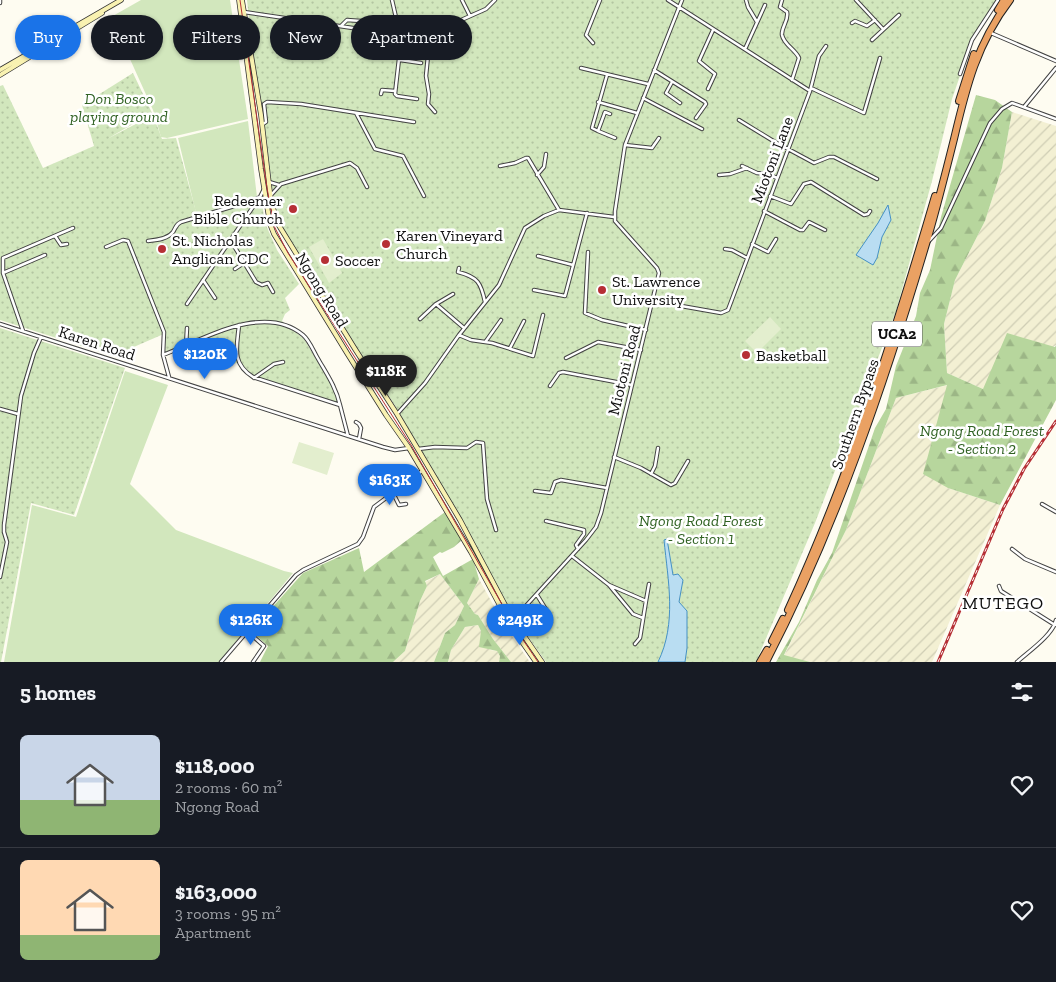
<!DOCTYPE html>
<html lang="en">
<head>
<meta charset="utf-8">
<style>
	:root { --surface:#171b24; --page:#242831; --text:#f1f3f6; --muted:#9ea1a6; --line:#363941; --accent:#1a73e8 }
	body { margin:0; font-family:"Zilla Slab",serif; background:var(--page); color:var(--text); height:100vh; display:flex; flex-direction:column; font-size:19px; white-space:nowrap }
	* { box-sizing:border-box; margin:0 }
	p { font-size:16px; color:var(--muted) }
	.icon { flex:none; width:28px; height:28px; fill:none; stroke:currentColor; stroke-width:2; stroke-linecap:round; stroke-linejoin:round }
	.map { position:relative; height:662px; overflow:hidden }
	.panel { display:flex; flex-direction:column; background:var(--surface); flex:1 }
	.panel>* { flex:none }
	.hud { position:absolute; left:15px; top:15px; width:500px; height:45px; display:flex; gap:10px }
	.price { position:absolute; translate:-50% -42px; padding:0 11px; border-radius:18px; background:var(--accent); color:#fff; font-size:16px; line-height:32px; filter:drop-shadow(0 1px 2px #0008) }
	.price::after { content:''; position:absolute; left:50%; top:30px; width:15px; height:11px; margin-left:-8px; background:inherit; clip-path:polygon(0 0,100% 0,50% 100%) }
	.price.on { background:#222; color:#fff }
	ul { padding:0; list-style:none }
	li { display:flex; align-items:center; gap:15px; height:125px; padding:0 20px }
	li+li { border-top:1px solid var(--line) }
	li span { display:grid; place-items:center; flex:none; width:140px; height:100px; border-radius:8px; color:#555 }
	li>.icon { margin-inline-start:auto }
	span .icon { width:60px; height:60px; fill:#fffc; stroke-width:1 }
	li b { font-size:21px }
	h2 { display:flex; justify-content:space-between; align-items:center; height:60px; padding:0 20px; font-size:21px }
	.pill { padding:0 18px; border-radius:22px; background:var(--surface); box-shadow:0 1px 4px #0004; font-size:18px; line-height:45px }
	.pill.on { background:var(--accent); color:#fff }
	.map>svg:first-child { display:block }
	.farmland { fill:url(#farmland-furrows) }
	.grass { fill:#d2e7bd }
	.forest { fill:url(#forest-firs) }
	.park { fill:url(#park-dots) }
	.pitch { fill:#e3eece }
	.water { fill:#b9ddf2; stroke:#4591c4 }
	.lines { fill:none; stroke-linecap:round; stroke-linejoin:round }
	.street-casing { stroke:#424242; stroke-width:4.5 }
	.secondary-casing { stroke:#313131; stroke-width:5.5 }
	.highway-casing { stroke:#202020; stroke-width:8 }
	.street { stroke:#fff; stroke-width:2.5 }
	.secondary { stroke:#f9f2b1; stroke-width:4 }
	.highway { stroke:#eaa163; stroke-width:6 }
	.tram { stroke:#b62f35; stroke-width:1 }
	.rail-casing { stroke:#b62f35; stroke-width:3 }
	.rail { stroke:#fff; stroke-width:1; stroke-dasharray:4; stroke-linecap:butt }
	.poi-dot { fill:#b62f35; stroke:#fff; stroke-width:2 }
	.labels { text-anchor:middle; dominant-baseline:central; stroke-width:5; stroke-linejoin:round; paint-order:stroke }
	.shield { fill:#fff; stroke:#575757; stroke-width:1 }
	.shield-label { font-size:15px; font-weight:bold; fill:#0f0f0f }
	.park-label { font-size:16px; font-style:italic; fill:#306223; stroke:#fff }
	.street-label { font-size:16px; fill:#0f0f0f; stroke:#fff }
	.poi-label { font-size:16px; fill:#0f0f0f; stroke:#fff; text-anchor:start }
	.neighbourhood-label { font-size:18px; letter-spacing:1px; fill:#0f0f0f; stroke:#fff }
</style>
</head>
<body>
<div class="map">
<svg width="1056" height="662" viewBox="0 0 1056 662">
	<defs>
		<pattern id="farmland-furrows" width="10" height="10" patternUnits="userSpaceOnUse" patternTransform="scale(1.25)"><rect width="10" height="10" fill="#f3f0d3"/><path d="M-1 1l2-2M0 10L10 0M9 11l2-2" fill="none" stroke="#cfcdb4"/></pattern>
		<pattern id="forest-firs" width="22" height="20" patternUnits="userSpaceOnUse" patternTransform="scale(1.25)"><rect width="22" height="20" fill="#b7d69d"/><path d="M5 1l3.5 6h-7zM16 11l3.5 6h-7z" fill="#9cb686"/></pattern>
		<pattern id="park-dots" width="8" height="8" patternUnits="userSpaceOnUse" patternTransform="scale(1.25)"><rect width="8" height="8" fill="#d2e7bd"/><path d="M2 2h.1M6 6h.1" fill="none" stroke="#b3c5a1" stroke-width="1.8" stroke-linecap="round"/></pattern>
	</defs>
	<rect width="100%" height="100%" fill="#fefcf1"/>
	<path class="farmland" d="M1012 112 1056 126V345L983 389 947 373 944 324 955 280 985 221 1002 168Z
		M948 385V488L1000 505 932 662H810L784 656 846 530 896 398Z
		M440 574 464 606 455 625 445 633 434 662H393L405 651 420 601 427 586 425 582Z
		M479 579 506 628 530 662H511L493 639 478 615 475 614 467 603Z
		M478 625 490 650 497 651 500 656 499 662H448L451 650 465 627Z"/>
	<path class="grass" d="M141 0H230L248 119 167 138 161 137 153 110 111 17Z
		M248 121 257 197 197 217 178 138Z
		M125 371 168 385 130 484 176 530 284 571 293 573 219 662H4L32 505 76 517Z"/>
	<path class="forest" d="M976 95 995 100 1012 112 1002 168 985 221 955 280 944 324 947 373 983 389 1007 333 1055 347 1056 345V400L1000 505 948 488 923 474 947 385 896 398 846 530 784 655 810 662H776L799 622 817 580 832 553 875 428 886 409 896 366 916 316 920 293 930 270 941 217Z
		M445 512 462 540 454 547 442 553 440 552 433 557 443 576 473 559 479 579 467 603 475 614 478 615 493 639 511 662H499L500 656 497 651 479 647 481 631 478 625 465 627 451 650 448 662H434L445 633 455 625 464 606 440 574 425 581 427 586 420 601 405 651 393 662H260L268 646 251 631 303 573 359 548 364 572Z"/>
	<path class="park" d="M247 0H997L974 35 952 99 932 181 896 311 815 523 756 662H546L521 627 497 587 455 508 394 404 348 335 279 223 272 187 265 130 253 56Z
		M133 73 152 113 107 139 153 115 162 139 176 138 198 219 261 197 265 223 277 250 299 284 285 298 290 310 285 314 282 321 304 339 332 385 338 403 251 375 239 362 226 367 204 372 194 345 165 356 166 333 113 356 0 320V86L3 85 43 168 94 146 82 105Z
		M0 328 125 368 74 515 31 503 1 662H0Z"/>
	<path class="pitch" d="M323 239 342 273 329 283 309 247Z
		M770 317 781 329 757 353 745 341Z
		M299 442 334 453 327 475 292 463Z"/>
	<path class="water" d="M888 205 891 220 882 237 877 258 873 265 856 255 878 223Z
		M667 539 673 575 678 574 683 580 679 602 687 611V648L685 662H658C677 623 668 581 664 540Z"/>
	<g class="lines">
		<defs>
			<path id="street" d="M392 0 400 35V50L395 94 397 96 417 99
				M462 0 470 16
				M746 0 748 7 757 22
				M782 0 780 7 787 12C789 21 781 27 782 35 784 45 795 49 799 58L792 80
				M856 0 883 29
				M0 3V0
				M244 12 380 32 427 37 459 21 486 9 495 0
				M282 18 281 30 284 37
				M852 23 855 21 867 26 875 20
				M341 26 347 20 361 21 366 30
				M991 33 1056 61
				M430 35 426 76 429 94 428 104 435 112
				M872 40 899 15
				M593 43 586 35 600 0
				M390 48 400 50
				M745 49 765 5
				M400 60 421 63
				M581 68 648 84
				M654 70 705 102 706 104 696 118
				M960 74 972 40 998 0
				M607 75 592 128 598 131 605 112 610 114
				M672 82 666 93 680 103
				M811 88 864 113 880 58
				M708 89 715 74 699 61 713 30
				M810 91 819 56 826 46
				M381 94 382 90 395 91
				M643 98 702 129
				M598 102 637 113
				M1024 107 1056 68
				M356 113 375 149 403 156 424 196
				M739 120 775 142 814 163 829 157H834L877 179
				M263 124 266 122 264 104 267 102 301 104 414 122
				M598 131 615 138
				M625 145 652 148 659 138
				M500 166 515 163 526 158H528L559 210
				M742 166 757 173 768 174 777 178
				M537 175 544 167 546 154
				M719 175 730 174 747 168
				M269 182 279 185
				M271 195 281 184 350 163 357 168 367 187
				M770 196 791 204 804 184 811 182 864 215 868 214 870 211
				M764 211 800 230H803L809 222 825 230
				M55 236 61 245 67 244
				M148 241C156 240 168 239 173 232 176 227 176 224 181 222L251 201 260 197 264 189
				M231 241 256 282 262 285 268 283 273 292
				M929 241 941 228 990 123 1002 109 1012 103 1056 119
				M752 244 768 252 776 239
				M106 247 123 240 128 241 164 332 163 355 169 377
				M725 249 732 250 747 258
				M588 252 585 313 602 320 646 330
				M538 256 573 265
				M459 268 458 272C478 277 481 283 485 302
				M235 269 244 263
				M3 273 45 255
				M203 280 215 298
				M534 290 565 296 587 213
				M653 301 721 313 728 310 810 91 668 0
				M187 304 259 198
				M436 304 453 294
				M420 319 436 304 464 328
				M0 324 383 447 395 450 409 448
				M239 325C237 347 231 363 253 377L340 405 348 436
				M23 331 3 273V258L73 228
				M459 335 471 340 492 343 533 356 543 315
				M486 341 501 320
				M186 346 187 328
				M510 348 524 321
				M163 355C202 340 264 302 303 335 309 340 313 350 317 357 326 373 336 387 340 405
				M566 358 598 342 641 350
				M254 378 274 364 283 362
				M550 386 559 373 563 372 632 385
				M0 409 18 414
				M398 413 425 383 459 335 499 285 525 228 544 216 559 210 614 217
				M356 422 359 424 361 428 359 439
				M418 449 435 447 467 448 476 442 483 443 487 499 496 530
				M614 457 641 468 671 485 675 483 688 461
				M651 474 655 466 658 448
				M535 491 551 493 555 482 561 480 607 488
				M393 493 399 505 406 504
				M1042 504 1056 512
				M546 521 584 530V534L576 545 578 549
				M1012 549 1025 559 1056 572
				M572 556 609 585 646 601 649 584
				M0 577 7 542 4 532V525L21 396 34 353 41 337
				M609 585 633 614 643 618
				M999 586 1001 591 1055 625
				M537 595 550 616
				M513 620 586 540 596 527 601 513 659 273 657 268 615 221V211L625 145 682 0
				M247 631 264 646 253 662
				M635 644 640 638 646 601
				M221 662 296 575 303 570 358 544 363 537 374 507 422 471
				M1017 662C1028 652 1053 635 1056 620"/>
			<path id="secondary" d="M239 0 261 169 270 224 274 234 347 353 386 415 409 448 471 552 511 626 536 662
				M242 0 261 115 271 201 278 224 355 349 397 414 460 520 513 620 542 662
				M0 70 121 0
				M0 75 102 13"/>
			<path id="highway" d="M998 10 1004 0
				M959 101 974 54
				M788 610C849 477 894 336 935 196
				M772 641 783 619
				M760 662 767 650
				M766 662C836 527 886 380 929 234 938 203 946 171 954 139 966 88 977 43 1010 0"/>
		</defs>
		<use href="#street" class="street-casing"/>
		<use href="#secondary" class="secondary-casing"/>
		<use href="#highway" class="highway-casing"/>
		<use href="#street" class="street"/>
		<use href="#secondary" class="secondary"/>
		<use href="#highway" class="highway"/>
		<path class="tram" d="M240 0 267 188 274 226 288 253 411 445 519 634 538 662"/>
		<defs>
			<path id="rail" d="M938 662 1003 509 1024 469 1056 421"/>
		</defs>
		<use href="#rail" class="rail-casing"/>
		<use href="#rail" class="rail"/>
	</g>
	<g class="poi-dot">
		<circle cx="293" cy="209" r="5"/>
		<circle cx="386" cy="244" r="5"/>
		<circle cx="162" cy="249" r="5"/>
		<circle cx="325" cy="260" r="5"/>
		<circle cx="602" cy="290" r="5"/>
		<circle cx="746" cy="355" r="5"/>
	</g>
	<g class="labels">
		<rect class="shield" x="872" y="321.5" width="50" height="25" rx="4"/>
		<g class="shield-label">
			<text x="897" y="334">UCA2</text>
		</g>
		<g class="park-label">
			<text x="119" y="98">Don Bosco<tspan x="119" dy="18">playing ground</tspan></text>
			<text x="982" y="430">Ngong Road Forest<tspan x="982" dy="18">- Section 2</tspan></text>
			<text x="701" y="520">Ngong Road Forest<tspan x="701" dy="18">- Section 1</tspan></text>
		</g>
		<g class="street-label">
			<text transform="translate(772 160) rotate(-69)">Miotoni Lane</text>
			<text transform="translate(322 290) rotate(58)">Ngong Road</text>
			<text transform="translate(97 343) rotate(18)">Karen Road</text>
			<text transform="translate(624 370) rotate(-76)">Miotoni Road</text>
			<text transform="translate(855 414) rotate(-71)">Southern Bypass</text>
		</g>
		<g class="poi-label">
			<text x="283" y="200" text-anchor="end">Redeemer<tspan x="283" dy="18">Bible Church</tspan></text>
			<text x="396" y="235">Karen Vineyard<tspan x="396" dy="18">Church</tspan></text>
			<text x="172" y="240">St. Nicholas<tspan x="172" dy="18">Anglican CDC</tspan></text>
			<text x="335" y="260">Soccer</text>
			<text x="612" y="281">St. Lawrence<tspan x="612" dy="18">University</tspan></text>
			<text x="756" y="355">Basketball</text>
		</g>
		<g class="neighbourhood-label">
			<text x="1003" y="603">MUTEGO</text>
		</g>
	</g>
</svg>
<b class="price" style="left:205px;top:380px">$120K</b>
<b class="price on" style="left:386px;top:397px">$118K</b>
<b class="price" style="left:390px;top:506px">$163K</b>
<b class="price" style="left:251px;top:646px">$126K</b>
<b class="price" style="left:520px;top:646px">$249K</b>
<div class="hud">
<a class="pill on">Buy</a>
<a class="pill">Rent</a>
<a class="pill">Filters</a>
<a class="pill">New</a>
<a class="pill">Apartment</a>
</div>
</div>
<section class="panel">
<h2>5 homes<svg class="icon" aria-label="filters" viewBox="0 0 24 24"><path d="M4 7h16M4 17h16"/><circle cx="9" cy="7" r="2"/><circle cx="15" cy="17" r="2"/></svg></h2>
<ul>
<li><span style="background:linear-gradient(#c9d6e8 65%,#8fb573 0)"><svg class="icon" aria-label="home" viewBox="0 0 24 24"><path d="M3 11l9-7 9 7M6 9v11h12V9"/></svg></span><div><b>$118,000</b><p>2 rooms · 60 m²</p><p>Ngong Road</p></div><svg class="icon" aria-label="heart" viewBox="0 0 24 24"><path d="M12 20l-8-8c-3-5 5-10 8-4 3-6 11-1 8 4z"/></svg></li>
<li><span style="background:linear-gradient(#ffd9b3 75%,#8fb573 0)"><svg class="icon" aria-label="home" viewBox="0 0 24 24"><path d="M3 11l9-7 9 7M6 9v11h12V9"/></svg></span><div><b>$163,000</b><p>3 rooms · 95 m²</p><p>Apartment</p></div><svg class="icon" aria-label="heart" viewBox="0 0 24 24"><path d="M12 20l-8-8c-3-5 5-10 8-4 3-6 11-1 8 4z"/></svg></li>
</ul>
</section>
</body>
</html>
